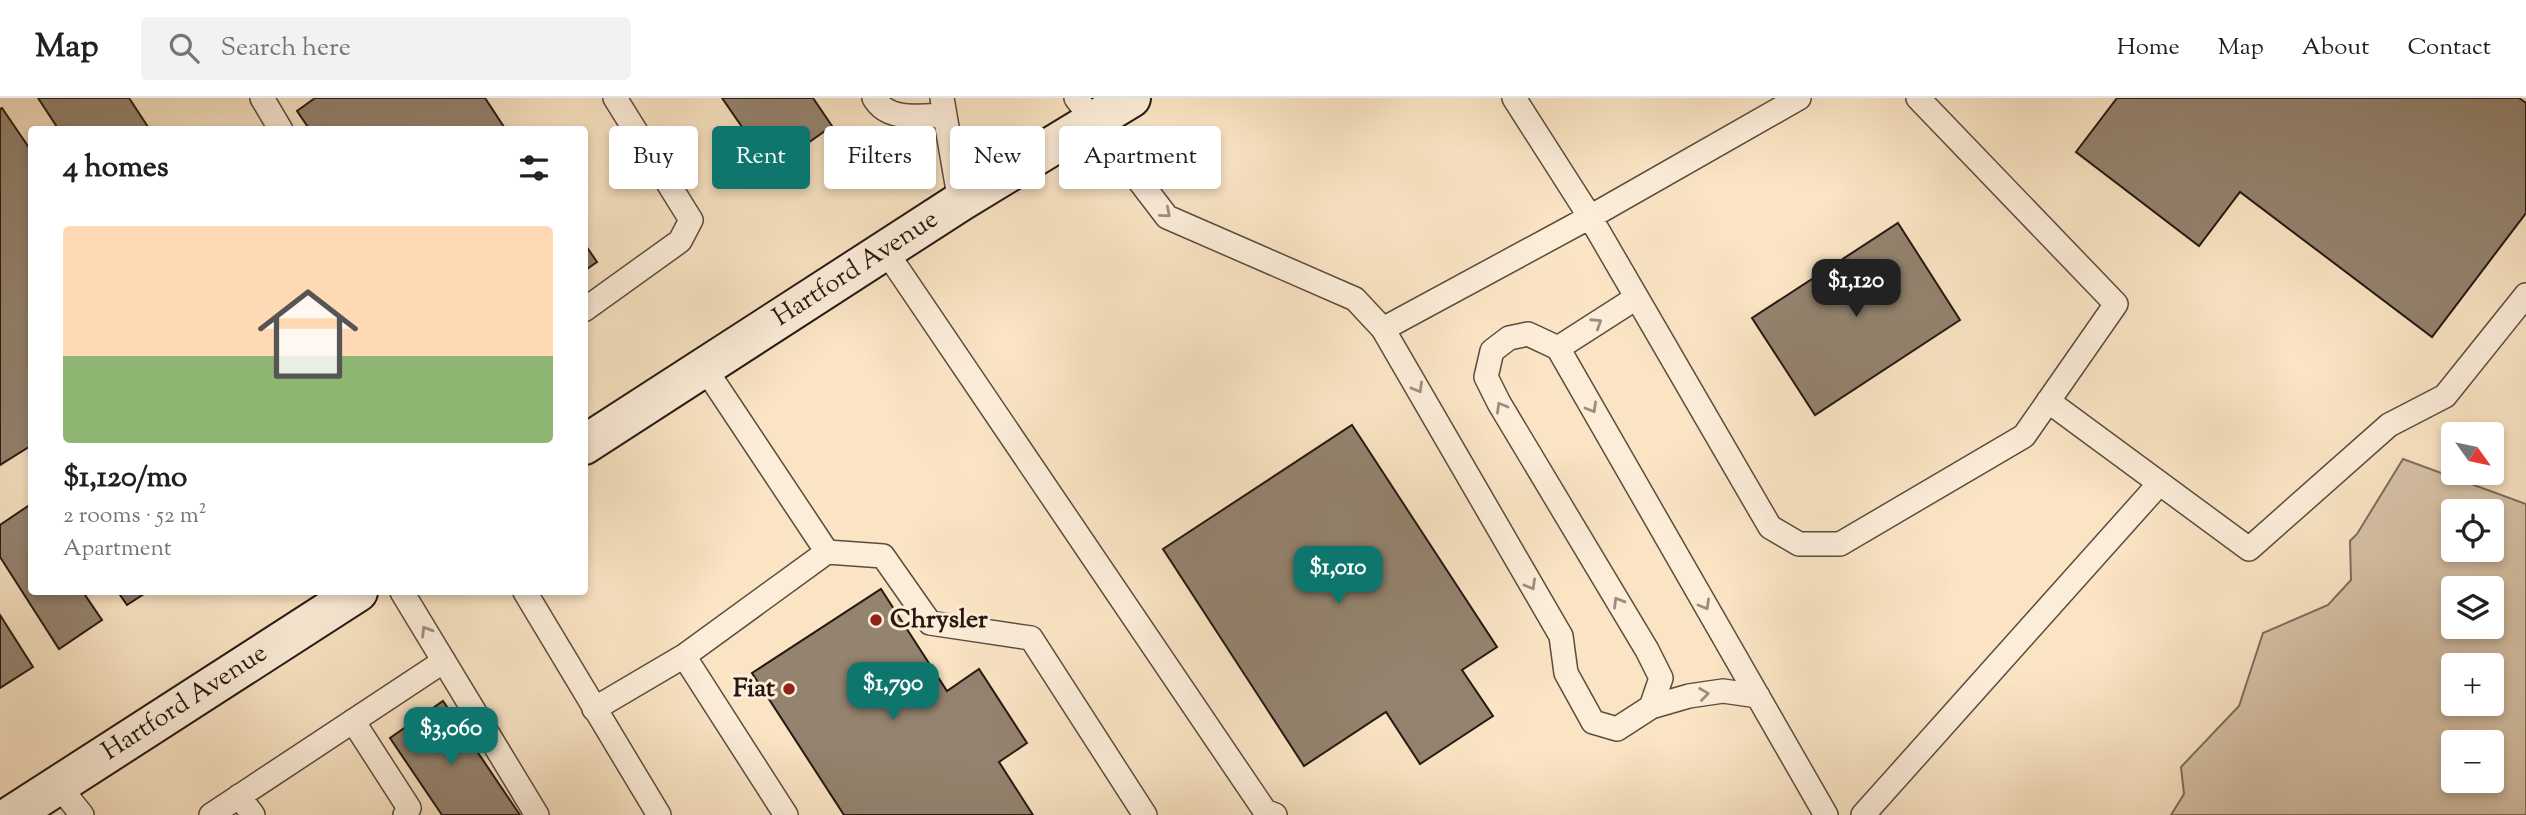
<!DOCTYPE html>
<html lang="en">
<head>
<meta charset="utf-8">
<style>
	:root { --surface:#fff; --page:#f2f2f2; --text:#202124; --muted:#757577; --line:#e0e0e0; --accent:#0f766e }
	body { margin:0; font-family:"Sorts Mill Goudy",serif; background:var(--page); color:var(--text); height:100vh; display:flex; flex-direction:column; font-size:26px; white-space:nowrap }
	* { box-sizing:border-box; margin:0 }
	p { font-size:23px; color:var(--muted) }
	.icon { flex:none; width:38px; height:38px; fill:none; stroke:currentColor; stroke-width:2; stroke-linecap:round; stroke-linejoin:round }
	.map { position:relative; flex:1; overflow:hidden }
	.details { position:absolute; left:28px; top:28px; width:560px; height:469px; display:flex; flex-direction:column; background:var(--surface); border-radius:7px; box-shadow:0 4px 10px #0003 }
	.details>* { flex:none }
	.top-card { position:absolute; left:609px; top:28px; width:665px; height:63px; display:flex; gap:14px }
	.needle { width:46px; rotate:123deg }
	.controls { position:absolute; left:2441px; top:324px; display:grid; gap:14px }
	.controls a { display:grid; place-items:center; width:63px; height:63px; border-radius:7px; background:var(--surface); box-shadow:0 4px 10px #0003; font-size:35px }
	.price { position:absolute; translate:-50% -60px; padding:0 16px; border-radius:14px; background:var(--accent); color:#fff; font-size:23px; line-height:46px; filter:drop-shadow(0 2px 4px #0008) }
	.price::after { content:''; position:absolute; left:50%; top:42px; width:21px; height:16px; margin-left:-10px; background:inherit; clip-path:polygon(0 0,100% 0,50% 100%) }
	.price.on { background:#222; color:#fff }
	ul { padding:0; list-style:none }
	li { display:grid; align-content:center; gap:14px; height:371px; padding:0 35px }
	li span { display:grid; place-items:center; height:217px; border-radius:7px; color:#555 }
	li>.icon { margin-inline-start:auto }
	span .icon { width:126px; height:126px; fill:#fffc; stroke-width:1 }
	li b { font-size:30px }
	h2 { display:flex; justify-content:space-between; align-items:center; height:84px; padding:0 35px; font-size:30px }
	.pill { padding:0 24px; border-radius:7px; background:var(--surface); box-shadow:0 4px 10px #0003; font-size:24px; line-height:63px }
	.pill.on { background:var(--accent); color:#fff }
	header { display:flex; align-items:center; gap:42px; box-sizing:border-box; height:98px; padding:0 35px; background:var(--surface); border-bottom:2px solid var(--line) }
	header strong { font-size:33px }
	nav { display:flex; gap:38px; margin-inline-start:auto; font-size:24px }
	.search { width:490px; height:63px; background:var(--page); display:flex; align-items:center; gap:18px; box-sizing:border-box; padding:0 24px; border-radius:7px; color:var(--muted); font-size:26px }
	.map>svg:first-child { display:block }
	.green { fill:#d6c1a6; stroke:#7e6d5c; stroke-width:2; fill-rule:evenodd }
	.building { fill:#94836f; stroke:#261912; stroke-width:2 }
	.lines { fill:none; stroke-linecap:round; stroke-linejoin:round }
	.service-casing { stroke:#5b4c3e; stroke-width:26 }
	.secondary-casing { stroke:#261912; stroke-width:42 }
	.service { stroke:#fcedd9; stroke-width:23 }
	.secondary { stroke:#fcedd9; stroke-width:38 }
	.oneway { stroke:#9c8e7f }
	.poi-dot { fill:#8f2418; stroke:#fcedd9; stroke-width:2.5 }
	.labels { text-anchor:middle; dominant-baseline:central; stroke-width:6; stroke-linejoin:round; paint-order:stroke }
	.street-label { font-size:26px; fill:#261912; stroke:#fcedd9 }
	.poi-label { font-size:26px; font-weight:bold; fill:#261912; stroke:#fcedd9; text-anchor:start }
</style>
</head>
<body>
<header>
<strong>Map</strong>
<div class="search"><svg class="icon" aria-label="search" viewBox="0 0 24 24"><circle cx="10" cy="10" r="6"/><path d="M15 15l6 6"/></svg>Search here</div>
<nav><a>Home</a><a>Map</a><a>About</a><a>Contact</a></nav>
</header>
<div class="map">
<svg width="2526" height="717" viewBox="0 0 2526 717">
	<rect width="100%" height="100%" fill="#fae4c4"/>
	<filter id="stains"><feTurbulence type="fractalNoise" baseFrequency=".00286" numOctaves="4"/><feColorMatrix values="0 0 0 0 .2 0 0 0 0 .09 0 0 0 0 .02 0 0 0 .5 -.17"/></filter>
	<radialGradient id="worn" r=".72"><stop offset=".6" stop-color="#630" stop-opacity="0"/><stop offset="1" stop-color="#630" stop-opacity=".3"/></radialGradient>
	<path class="green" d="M2403 361 2526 406V717H2171L2184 696 2181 669 2239 608 2263 535 2328 507 2351 482 2350 443 2357 436ZM2454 413H2492V452H2454ZM2454 490H2492V528H2454ZM2454 567H2492V606H2454ZM2454 644H2492V682H2454Z"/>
	<path class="building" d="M38 0H129L150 32H59Z
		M315 0H485L506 32H310L297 13Z
		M722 0H813L832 28 771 71Z
		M2117 0H2519L2526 5V115L2432 239 2240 94 2199 148 2076 54Z
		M2 10 32 54V347L0 367V11Z
		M1898 125 1960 222 1815 317 1752 220Z
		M584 145 597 164 584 173Z
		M1352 327 1497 549 1462 572 1493 618 1420 666 1386 614 1304 668 1163 451Z
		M28 408 32 413V494H83L102 522 59 551 0 459V427Z
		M881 491 947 593 979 571 1027 645 999 664 1033 717H844L752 575Z
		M118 494H147L127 507Z
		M0 517 33 569 0 590Z
		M443 603 520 717H442L390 640Z"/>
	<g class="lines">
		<defs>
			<path id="service" d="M262 0 281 32
				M874 0C888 24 921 18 945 17
				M942 0 960 104
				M1076 0 1167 119 1355 201 1383 231 1561 538 1566 575 1593 624 1617 631 1651 609 1689 598 1723 593 1758 598
				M1514 0 1590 119 1770 429 1799 446H1840L2024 338 2116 206 1918 0
				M885 152 1265 713 1275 717
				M584 212 680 143 691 122 615 0
				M1383 231 1590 119 1799 0
				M1558 250 1636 200
				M2048 303 2249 451 2389 327 2445 298 2526 197
				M827 454 883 458 930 525 1031 540 1145 717
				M402 494 537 717
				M525 494 659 717
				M684 558 827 454 704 269
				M1651 609 1661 580 1647 552 1499 305 1486 279 1492 253 1509 240 1528 236 1558 250 1826 717
				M594 611 684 558 786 717
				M353 623 409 710 405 717
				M58 687 82 717
				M239 698 253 717
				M211 717 444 563
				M1863 717 2159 386"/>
			<path id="secondary" d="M584 347 960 104 1131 0
				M12 717 358 494"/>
		</defs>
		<use href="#service" class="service-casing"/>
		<use href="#secondary" class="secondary-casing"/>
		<use href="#service" class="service"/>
		<use href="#secondary" class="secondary"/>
	</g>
	<defs><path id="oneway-chevron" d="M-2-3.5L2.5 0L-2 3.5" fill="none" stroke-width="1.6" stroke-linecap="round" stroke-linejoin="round" transform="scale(1.75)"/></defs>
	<g class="oneway">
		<use href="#oneway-chevron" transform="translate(1166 115) rotate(41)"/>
		<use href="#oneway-chevron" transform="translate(1597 225) rotate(-33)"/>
		<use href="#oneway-chevron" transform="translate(1418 290) rotate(60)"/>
		<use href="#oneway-chevron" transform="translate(1501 309) rotate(-120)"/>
		<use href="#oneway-chevron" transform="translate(1592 310) rotate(60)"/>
		<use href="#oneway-chevron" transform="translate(1531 487) rotate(60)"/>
		<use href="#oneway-chevron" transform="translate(1618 504) rotate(-121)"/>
		<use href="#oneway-chevron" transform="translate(1705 507) rotate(60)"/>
		<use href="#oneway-chevron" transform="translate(426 533) rotate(-121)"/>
		<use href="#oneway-chevron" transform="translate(1704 596) rotate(-8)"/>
	</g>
	<g class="poi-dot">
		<circle cx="876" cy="522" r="7"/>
		<circle cx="789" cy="591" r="7"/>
	</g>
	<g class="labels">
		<g class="street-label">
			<text transform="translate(856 171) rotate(-33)">Hartford Avenue</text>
			<text transform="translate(185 605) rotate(-33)">Hartford Avenue</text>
		</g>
		<g class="poi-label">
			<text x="890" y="522">Chrysler</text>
			<text x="775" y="591" text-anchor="end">Fiat</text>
		</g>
	</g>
	<rect width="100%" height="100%" filter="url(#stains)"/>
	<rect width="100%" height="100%" fill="url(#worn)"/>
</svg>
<div class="controls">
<a><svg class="needle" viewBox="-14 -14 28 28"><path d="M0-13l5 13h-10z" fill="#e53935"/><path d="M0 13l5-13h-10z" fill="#757577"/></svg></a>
<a><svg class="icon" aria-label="locate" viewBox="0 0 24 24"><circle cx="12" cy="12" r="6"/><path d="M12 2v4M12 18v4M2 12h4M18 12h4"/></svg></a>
<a><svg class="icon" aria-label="layers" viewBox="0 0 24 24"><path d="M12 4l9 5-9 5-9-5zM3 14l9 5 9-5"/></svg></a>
<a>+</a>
<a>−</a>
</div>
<b class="price on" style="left:1856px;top:221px">$1,120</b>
<b class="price" style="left:1338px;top:508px">$1,010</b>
<b class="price" style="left:893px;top:624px">$1,790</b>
<b class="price" style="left:451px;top:669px">$3,060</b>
<div class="top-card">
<a class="pill">Buy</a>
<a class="pill on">Rent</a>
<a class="pill">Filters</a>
<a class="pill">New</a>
<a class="pill">Apartment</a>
</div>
<section class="details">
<h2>4 homes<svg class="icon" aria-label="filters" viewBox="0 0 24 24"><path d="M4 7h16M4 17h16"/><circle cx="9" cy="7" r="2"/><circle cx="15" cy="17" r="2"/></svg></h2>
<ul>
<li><span style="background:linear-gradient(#ffd9b3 60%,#8fb573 0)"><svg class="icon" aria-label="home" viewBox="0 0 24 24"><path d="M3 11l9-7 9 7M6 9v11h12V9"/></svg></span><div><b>$1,120/mo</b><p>2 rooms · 52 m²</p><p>Apartment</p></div></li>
</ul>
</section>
</div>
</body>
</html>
